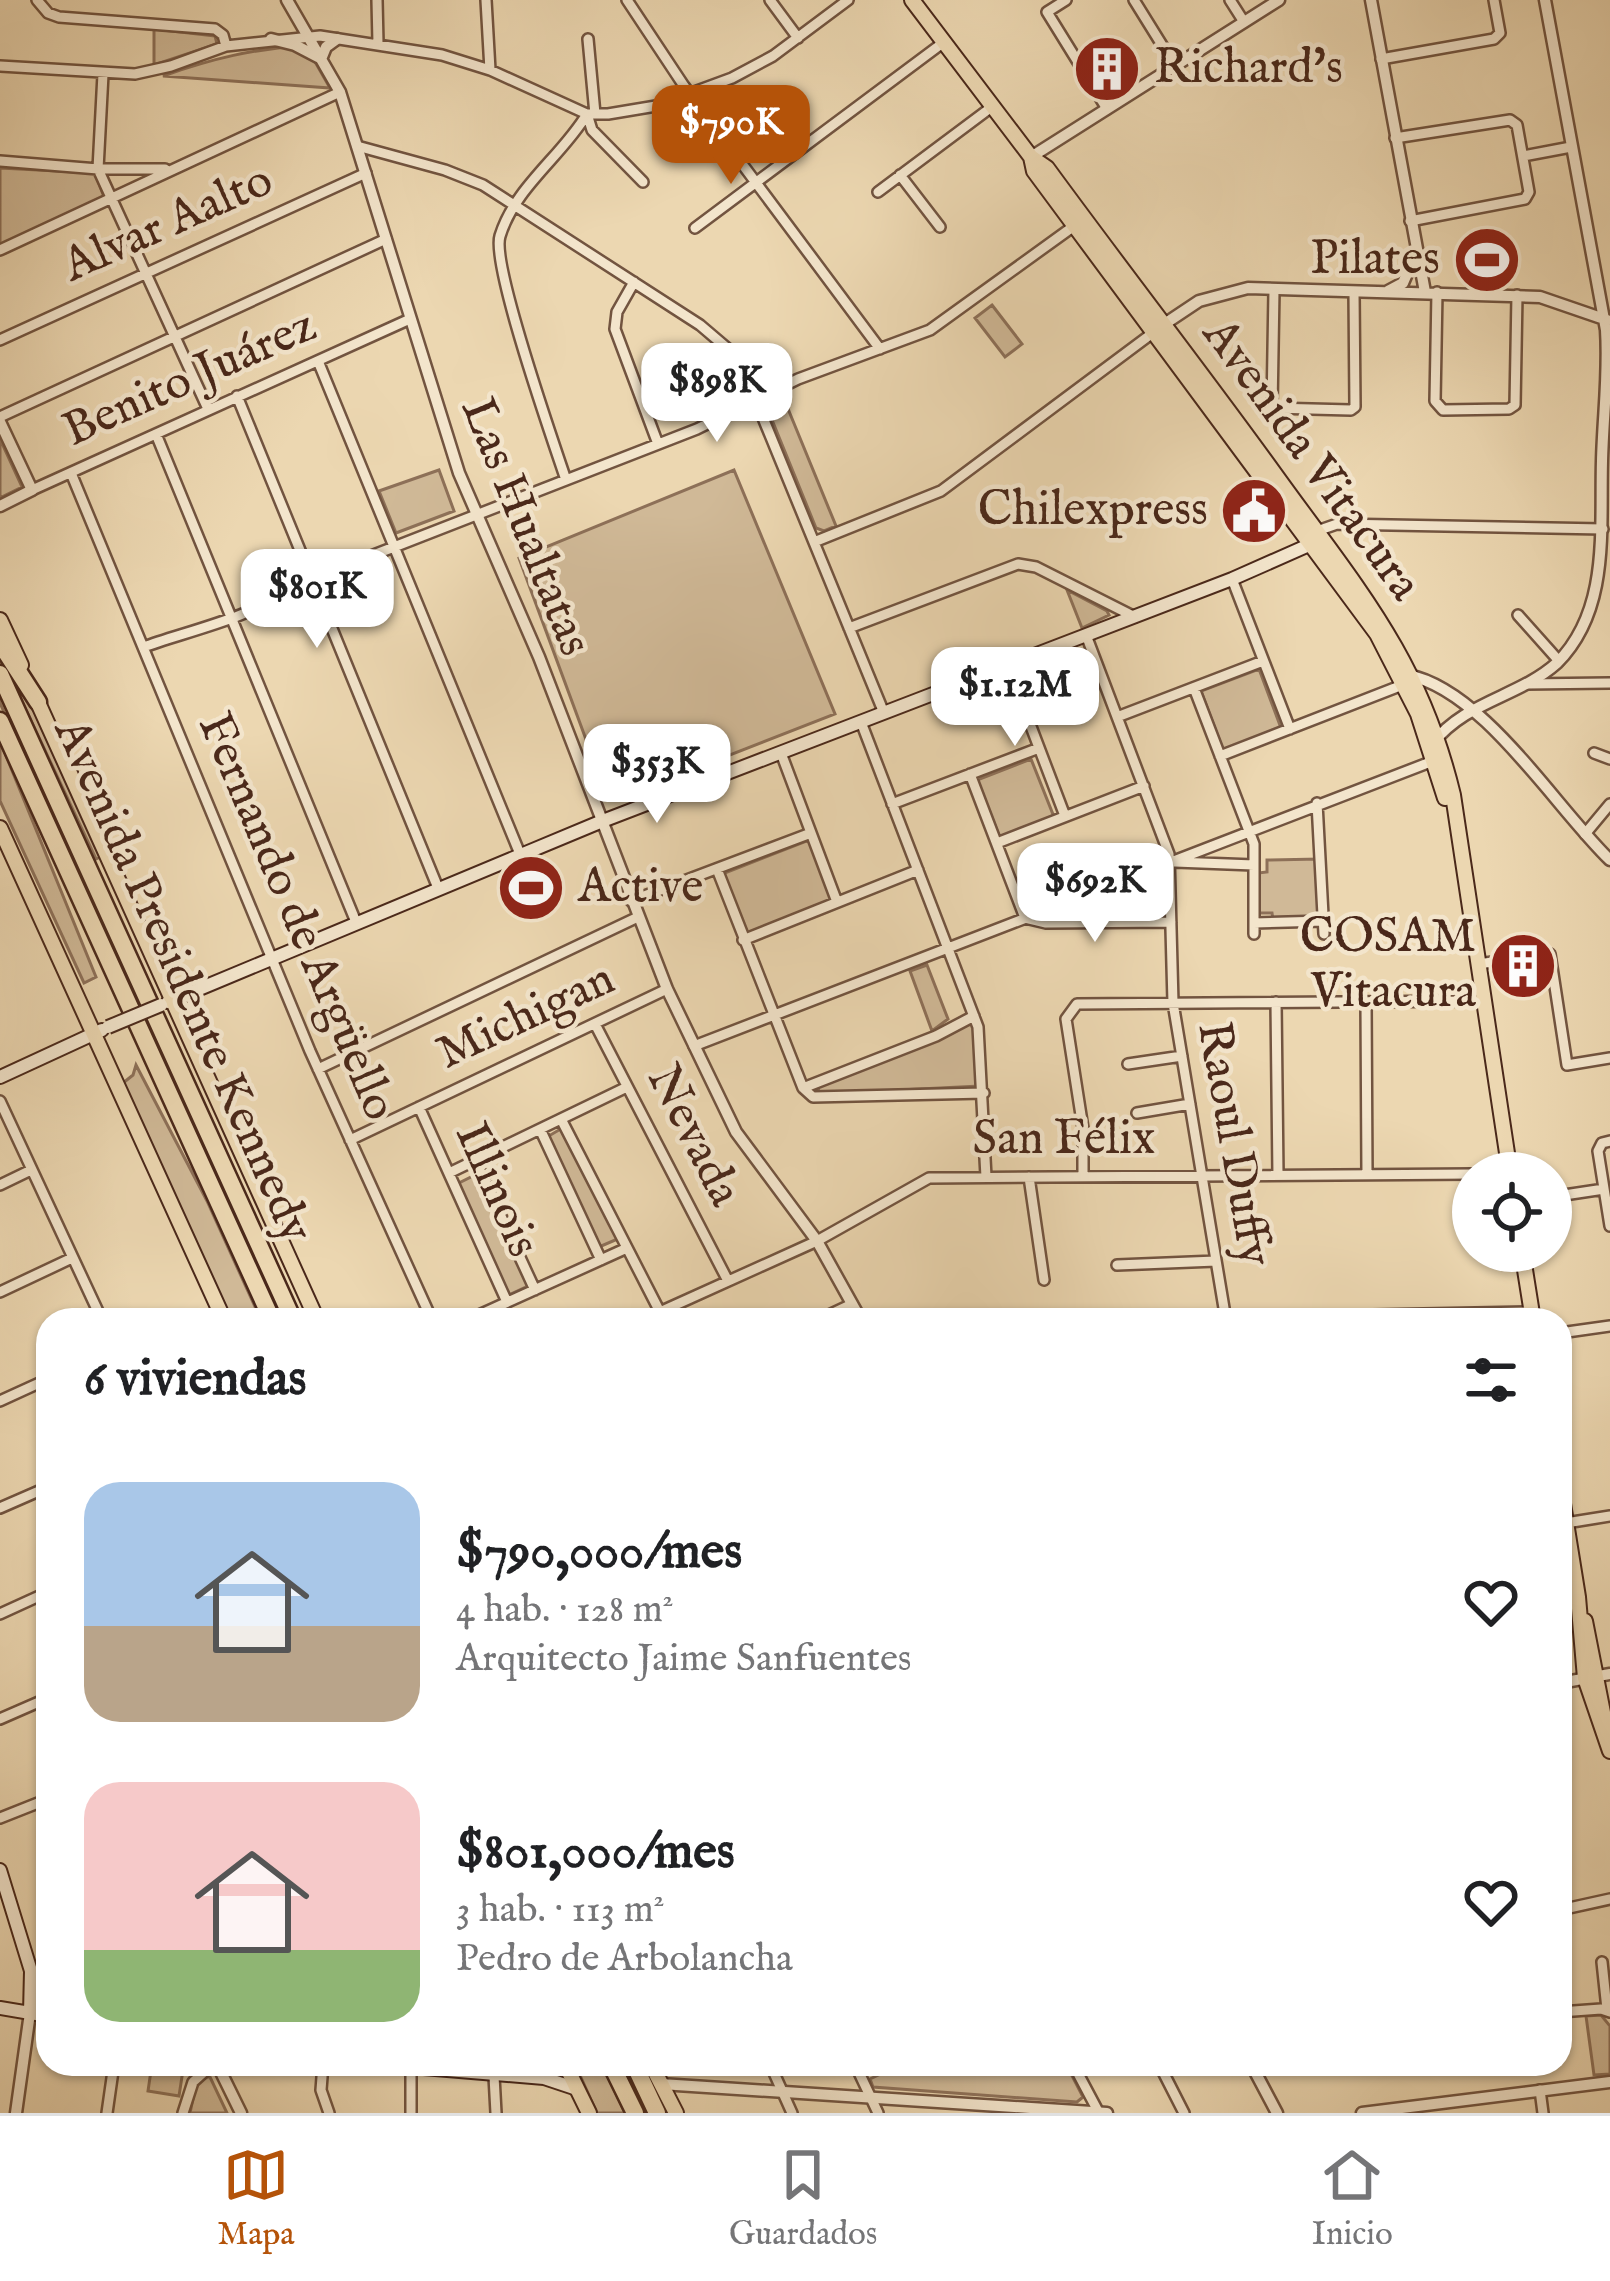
<!DOCTYPE html>
<html lang="es">
<head>
<meta charset="utf-8">
<style>
	:root { --surface:#fff; --page:#f2f2f2; --text:#202124; --muted:#757577; --line:#e0e0e0; --accent:#b45309 }
	body { margin:0; font-family:"IM FELL English",serif; background:var(--page); color:var(--text); height:100vh; display:flex; flex-direction:column; font-size:45px; white-space:nowrap }
	* { box-sizing:border-box; margin:0 }
	p { font-size:39px; color:var(--muted) }
	.icon { flex:none; width:66px; height:66px; fill:none; stroke:currentColor; stroke-width:2; stroke-linecap:round; stroke-linejoin:round }
	.map { position:relative; flex:1; overflow:hidden }
	.details { position:absolute; left:36px; top:1308px; width:1536px; height:768px; display:flex; flex-direction:column; background:var(--surface); border-radius:36px; box-shadow:0 3px 9px #0004 }
	.details>* { flex:none }
	.buttons { position:absolute; left:1452px; top:1152px; display:grid; gap:24px }
	.buttons a { display:grid; place-items:center; width:120px; height:120px; border-radius:50%; background:var(--surface); box-shadow:0 3px 9px #0004; font-size:60px }
	.price { position:absolute; translate:-50% -102px; padding:0 27px; border-radius:24px; background:#fff; color:#222; font-size:39px; line-height:78px; filter:drop-shadow(0 3px 6px #0008) }
	.price::after { content:''; position:absolute; left:50%; top:72px; width:36px; height:27px; margin-left:-18px; background:inherit; clip-path:polygon(0 0,100% 0,50% 100%) }
	.price.active { background:var(--accent); color:#fff }
	ul { padding:0; list-style:none }
	li { display:flex; align-items:center; gap:36px; height:300px; padding:0 48px }
	li span { display:grid; place-items:center; flex:none; width:336px; height:240px; border-radius:36px; color:#555 }
	li>.icon { margin-inline-start:auto }
	span .icon { width:144px; height:144px; fill:#fffc; stroke-width:1 }
	li b { font-size:51px }
	h2 { display:flex; justify-content:space-between; align-items:center; height:144px; padding:0 48px; font-size:51px }
	.dock { display:flex; justify-content:space-around; align-items:center; height:168px; border-top:3px solid var(--line); background:var(--surface); font-size:33px; color:var(--muted) }
	.dock a { display:grid; justify-items:center; gap:6px }
	.dock .active { color:var(--accent) }
	.map>svg:first-child { display:block }
	.green { fill:#d0b997; stroke:#8d7058; stroke-width:3 }
	.water { fill:#b59c7e; stroke:#8a6e56; stroke-width:3 }
	.lines { fill:none; stroke-linecap:round; stroke-linejoin:round }
	.minor-casing { stroke:#725440; stroke-width:14 }
	.tertiary-casing { stroke:#725440; stroke-width:15 }
	.secondary-casing { stroke:#4a281a; stroke-width:16 }
	.primary-casing { stroke:#4a281a; stroke-width:18 }
	.motorway-casing { stroke:#4a281a; stroke-width:21 }
	.minor { stroke:#f3e5cc; stroke-width:9 }
	.tertiary { stroke:#f3e5cc; stroke-width:10 }
	.secondary { stroke:#f3e5cc; stroke-width:12 }
	.primary { stroke:#ecd7b1; stroke-width:14 }
	.motorway { stroke:#ecd7b1; stroke-width:16 }
	.secondary-bridge-casing { stroke:#4a281a; stroke-width:16; stroke-linecap:butt }
	.secondary-bridge { stroke:#f3e5cc; stroke-width:12 }
	.labels { text-anchor:middle; dominant-baseline:central; stroke-width:9; stroke-linejoin:round; paint-order:stroke }
	.poi-label { font-size:48px; fill:#4a281a; stroke:#f3e5cc; text-anchor:end }
	.street-label { font-size:48px; fill:#4a281a; stroke:#f3e5cc }
</style>
</head>
<body>
<div class="map">
<svg width="1610" height="2113" viewBox="0 0 1610 2113">
	<rect width="100%" height="100%" fill="#ecd7b1"/>
	<filter id="stains"><feTurbulence type="fractalNoise" baseFrequency=".00167" numOctaves="4"/><feColorMatrix values="0 0 0 0 .2 0 0 0 0 .09 0 0 0 0 .02 0 0 0 .5 -.17"/></filter>
	<radialGradient id="worn" r=".72"><stop offset=".6" stop-color="#630" stop-opacity="0"/><stop offset="1" stop-color="#630" stop-opacity=".3"/></radialGradient>
	<path class="green" d="M154 29 215 36 217 44 154 65Z
		M306 46 330 88 163 76C211 59 255 48 306 46Z
		M0 168 95 173 104 197 0 246Z
		M992 305 1022 344 1005 357 975 318Z
		M784 399 836 526 824 531 816 528 770 415 773 403Z
		M0 439 22 487 0 498Z
		M439 470 454 511 396 533 379 491Z
		M734 470 835 714 617 799H608L519 558Z
		M1067 590 1107 611 1109 615 1082 628Z
		M4 663 21 682 100 857 96 859Z
		M1259 669 1281 728 1223 750 1201 691Z
		M0 692 285 1320H280L254 1262 0 703Z
		M0 741 96 977 84 983 0 801Z
		M1031 759 1054 817 1000 838 977 780Z
		M809 840 833 901 745 935 722 874Z
		M1319 859 1320 919 1273 920 1272 913H1259L1258 873 1267 872V860Z
		M1164 871V917L1037 919Z
		M927 965 948 1019 932 1031 910 971Z
		M974 1020 980 1086 819 1094 818 1085Z
		M136 1065 207 1201 261 1320H231L123 1083 133 1075Z
		M564 1127 620 1238 599 1247 547 1137Z
		M479 1173 530 1285 507 1296 457 1184Z
		M1601 2015 1610 2026V2074L1594 2075 1586 2016Z
		M152 2064H189L183 2070 179 2096 148 2091Z
		M575 2064H602L625 2113H597Z
		M902 2064H1066L1083 2097 1077 2102 873 2087 870 2079Z
		M205 2077H210L227 2113H190L196 2084Z"/>
	<path class="water" d="M643 738 655 771 639 777 627 744Z"/>
	<g class="lines">
		<defs>
			<path id="minor" d="M37 0 48 13 59 17 215 29 223 35 226 46
				M377 0 378 43
				M486 0 490 70
				M627 0 684 86 880 349
				M770 0 798 38
				M1066 0 1047 12 1107 109
				M1134 0 1175 66
				M1230 0 1244 22
				M588 39 595 114
				M1381 59 1494 39 1500 33 1494 0
				M0 66 135 74 171 66 226 46 320 36 442 55 490 70 587 114H608L656 106 732 78 773 56 848 0
				M103 74 98 169 208 409
				M587 114 592 130 643 182
				M1395 138 1510 120 1517 125 1529 192 1525 199 1410 221
				M357 146 445 170 483 185 700 325 727 348 752 391 884 713
				M1523 156 1571 147
				M0 161 98 169H165
				M900 175 940 227
				M878 192 993 106
				M695 228 944 42
				M0 250 340 92
				M634 282 617 312 615 329 658 444
				M1274 290 1272 408 1351 410 1355 407 1354 292
				M1437 292 1435 401 1443 410 1509 409 1515 405 1517 295
				M0 340 366 173
				M318 361 520 854
				M237 396 438 888
				M0 417 386 239
				M156 434 356 922
				M71 473 310 1051 432 1320
				M566 480C553 441 491 264 500 236 515 187 562 156 587 114
				M32 490 410 319
				M1317 531 1337 524 1603 529
				M814 542 941 491 1154 332
				M1232 579 1290 729
				M1518 615 1559 661
				M849 628 1018 564 1036 567 1135 617
				M1086 635 1169 854 1173 1003 1226 1320
				M144 647C177 634 262 615 281 591L697 429 798 379 930 330 1074 226
				M1008 666 1065 816
				M1526 684 1610 683
				M1194 688 1254 844V934
				M1117 717 1263 661
				M861 722 978 1027 986 1177
				M781 753 837 902
				M1594 753 1610 759
				M1220 756 1405 684
				M970 774 1025 918 1046 923 1171 922
				M1317 803 1324 934
				M892 804 1039 748
				M1585 834 1610 804
				M997 843 1144 786
				M1175 862 1254 865
				M717 869 803 1088
				M631 901 811 833
				M1254 923 1324 921
				M743 940 918 870
				M1478 964 1550 954 1567 1065 1610 1058
				M1276 1002 1278 1175
				M1366 1002 1367 1175
				M595 1024 728 1281
				M694 1046 1433 761
				M1128 1064 1182 1056
				M318 1069 638 917
				M803 1088 936 1036 974 1016
				M803 1088 813 1097 984 1093
				M0 1101 102 1320
				M419 1107 507 1302
				M1137 1113 1190 1104
				M561 1119 660 1312
				M540 1129 601 1260
				M350 1140 667 989
				M1610 1141 1602 1143 1598 1151 1610 1226
				M475 1160 535 1290
				M449 1173 627 1087
				M1083 1176V1128L1066 1019 1077 1004 1482 1001
				M1029 1177 1044 1280
				M0 1185 31 1170
				M1551 1197 1604 1189
				M1117 1265 1216 1261
				M0 1292 72 1258
				M1225 1318 1532 1312
				M468 1320 627 1248
				M642 1320 817 1241 929 1178 1473 1174
				M818 1320 852 1304
				M1560 1333 1610 1326
				M0 1401 48 1379
				M0 1508 48 1487
				M1566 1523 1610 1516
				M0 1614 48 1592
				M0 1719 48 1698
				M0 1818 48 1799
				M1560 1910 1610 1899
				M1602 1962 1607 2009
				M1560 2012 1601 2009 1610 2012
				M323 2064 321 2090 329 2113
				M770 2064 792 2113
				M855 2064 878 2113
				M1073 2064 1099 2113
				M1159 2064 1184 2113
				M494 2076 496 2113
				M1540 2090 1543 2113
				M107 2113 114 2064
				M183 2113 193 2082 213 2064
				M411 2113V2069"/>
			<path id="tertiary" d="M287 0 340 92 459 473 539 657 667 989 736 1132 817 1241 861 1320
				M1371 0 1425 292
				M271 39 295 45 318 57
				M322 57 326 47 337 39
				M1031 157 1279 0
				M1388 291 1403 283 1415 255
				M1160 327 1199 301 1248 288 1540 297 1607 320
				M0 422 32 490 0 506
				M1407 675C1483 689 1555 807 1610 860
				M1433 743C1466 701 1519 697 1557 663 1610 610 1600 531 1602 461 1603 417 1609 374 1606 330L1545 0
				M1560 1683 1610 1674
				M217 2064 241 2113
				M1251 2064 1277 2113
				M661 2084 1107 2113
				M16 2113 30 2013
				M1362 2113 1610 2082"/>
			<path id="secondary" d="M168 1002 600 822 1232 579 1318 541
				M0 1077 102 1030
				M0 1870 31 1971 30 2013
				M35 1978 43 1999 42 2015
				M0 2008 48 2016
				M375 2064 544 2078 577 2089"/>
			<path id="primary" d="M912 0 1031 157 1047 168C1123 272 1202 373 1277 477 1357 588 1420 658 1453 795L1510 1173
				M1031 157 1034 171 1377 634 1418 714 1445 798
				M0 620 21 665
				M35 696 317 1320
				M0 828 224 1320
				M1522 1251 1533 1320
				M1560 1485 1578 1597 1585 1678 1610 1751
				M1585 1621 1606 1728
				M565 2064 589 2113
				M651 2064 676 2113"/>
			<path id="motorway" d="M0 643 38 702
				M0 674 293 1320
				M0 721 272 1320
				M611 2064 635 2113
				M634 2064 657 2113"/>
		</defs>
		<use href="#minor" class="minor-casing"/>
		<use href="#tertiary" class="tertiary-casing"/>
		<use href="#secondary" class="secondary-casing"/>
		<use href="#primary" class="primary-casing"/>
		<use href="#motorway" class="motorway-casing"/>
		<use href="#minor" class="minor"/>
		<use href="#tertiary" class="tertiary"/>
		<use href="#secondary" class="secondary"/>
		<use href="#primary" class="primary"/>
		<use href="#motorway" class="motorway"/>
		<defs>
			<path id="secondary-bridge" d="M108 1027 161 1005"/>
		</defs>
		<use href="#secondary-bridge" class="secondary-bridge-casing"/>
		<use href="#secondary-bridge" class="secondary-bridge"/>
	</g>
	<defs>
		<symbol id="building-disc" viewBox="-11 -11 22 22"><circle r="9.5" fill="#8f2418" stroke="#f3e5cc"/><path d="M-4-6H4V6H1V3H-1V6H-4ZM-2.5-4.3h1.7v1.8h-1.7ZM.8-4.3h1.7v1.8H.8ZM-2.5-1h1.7V.8h-1.7ZM.8-1h1.7V.8H.8Z" fill="#fff"/></symbol>
		<symbol id="stadium-disc" viewBox="-11 -11 22 22"><circle r="9.5" fill="#8f2418" stroke="#f3e5cc"/><path d="M0-5a6.5 5 0 1 0 0 10a6.5 5 0 1 0 0-10ZM-3.5-1.8h7v3.6h-7Z" fill="#fff"/></symbol>
		<symbol id="civic-disc" viewBox="-11 -11 22 22"><circle r="9.5" fill="#8f2418" stroke="#f3e5cc"/><path d="M-.6-6.5H3V-4.5H.6V-3L4-1V1h2V6H-6V1h2V-1L-.6-3ZM-1.2 2.5V6h2.4V2.5Z" fill="#fff"/></symbol>
	</defs>
	<g fill-rule="evenodd">
		<use href="#building-disc" x="1069" y="31" width="76" height="76"/>
		<use href="#stadium-disc" x="1449" y="222" width="76" height="76"/>
		<use href="#civic-disc" x="1216" y="473" width="76" height="76"/>
		<use href="#stadium-disc" x="493" y="850" width="76" height="76"/>
		<use href="#building-disc" x="1485" y="928" width="76" height="76"/>
	</g>
	<g class="labels">
		<g class="poi-label">
			<text x="1154" y="69" text-anchor="start">Richard's</text>
			<text x="1440" y="260">Pilates</text>
			<text x="1208" y="511">Chilexpress</text>
			<text x="578" y="888" text-anchor="start">Active</text>
			<text x="1476" y="938">COSAM<tspan x="1476" dy="55">Vitacura</tspan></text>
		</g>
		<g class="street-label">
			<text transform="translate(168 224) rotate(-24)">Alvar Aalto</text>
			<text transform="translate(190 379) rotate(-24)">Benito Juárez</text>
			<text transform="translate(1311 460) rotate(54)">Avenida Vitacura</text>
			<text transform="translate(525 527) rotate(68)">Las Hualtatas</text>
			<text transform="translate(296 917) rotate(67)">Fernando de Argüello</text>
			<text transform="translate(182 981) rotate(66)">Avenida Presidente Kennedy</text>
			<text transform="translate(526 1017) rotate(-25)">Michigan</text>
			<text transform="translate(693 1136) rotate(63)">Nevada</text>
			<text x="1064" y="1140">San Félix</text>
			<text transform="translate(1233 1144) rotate(80)">Raoul Duffy</text>
			<text transform="translate(496 1190) rotate(66)">Illinois</text>
		</g>
	</g>
	<rect width="100%" height="100%" filter="url(#stains)"/>
	<rect width="100%" height="100%" fill="url(#worn)"/>
</svg>
<div class="buttons">
<a><svg class="icon" aria-label="locate" viewBox="0 0 24 24"><circle cx="12" cy="12" r="6"/><path d="M12 2v4M12 18v4M2 12h4M18 12h4"/></svg></a>
</div>
<b class="price active" style="left:731px;top:187px">$790K</b>
<b class="price" style="left:717px;top:445px">$898K</b>
<b class="price" style="left:317px;top:651px">$801K</b>
<b class="price" style="left:1015px;top:749px">$1.12M</b>
<b class="price" style="left:657px;top:826px">$353K</b>
<b class="price" style="left:1095px;top:945px">$692K</b>
<section class="details">
<h2>6 viviendas<svg class="icon" aria-label="filters" viewBox="0 0 24 24"><path d="M4 7h16M4 17h16"/><circle cx="9" cy="7" r="2"/><circle cx="15" cy="17" r="2"/></svg></h2>
<ul>
<li><span style="background:linear-gradient(#a9c7e8 60%,#b9a48a 0)"><svg class="icon" aria-label="home" viewBox="0 0 24 24"><path d="M3 11l9-7 9 7M6 9v11h12V9"/></svg></span><div><b>$790,000/mes</b><p>4 hab. · 128 m²</p><p>Arquitecto Jaime Sanfuentes</p></div><svg class="icon" aria-label="heart" viewBox="0 0 24 24"><path d="M12 20l-8-8c-3-5 5-10 8-4 3-6 11-1 8 4z"/></svg></li>
<li><span style="background:linear-gradient(#f6c9c9 70%,#8fb573 0)"><svg class="icon" aria-label="home" viewBox="0 0 24 24"><path d="M3 11l9-7 9 7M6 9v11h12V9"/></svg></span><div><b>$801,000/mes</b><p>3 hab. · 113 m²</p><p>Pedro de Arbolancha</p></div><svg class="icon" aria-label="heart" viewBox="0 0 24 24"><path d="M12 20l-8-8c-3-5 5-10 8-4 3-6 11-1 8 4z"/></svg></li>
</ul>
</section>
</div>
<nav class="dock">
<a class="active"><svg class="icon" aria-label="map" viewBox="0 0 24 24"><path d="M3 6l6-2 6 2 6-2v14l-6 2-6-2-6 2zM9 4v14M15 6v14"/></svg>Mapa</a>
<a><svg class="icon" aria-label="saved" viewBox="0 0 24 24"><path d="M7 4h10v16l-5-4-5 4z"/></svg>Guardados</a>
<a><svg class="icon" aria-label="home" viewBox="0 0 24 24"><path d="M3 11l9-7 9 7M6 9v11h12V9"/></svg>Inicio</a>
</nav>
</body>
</html>
